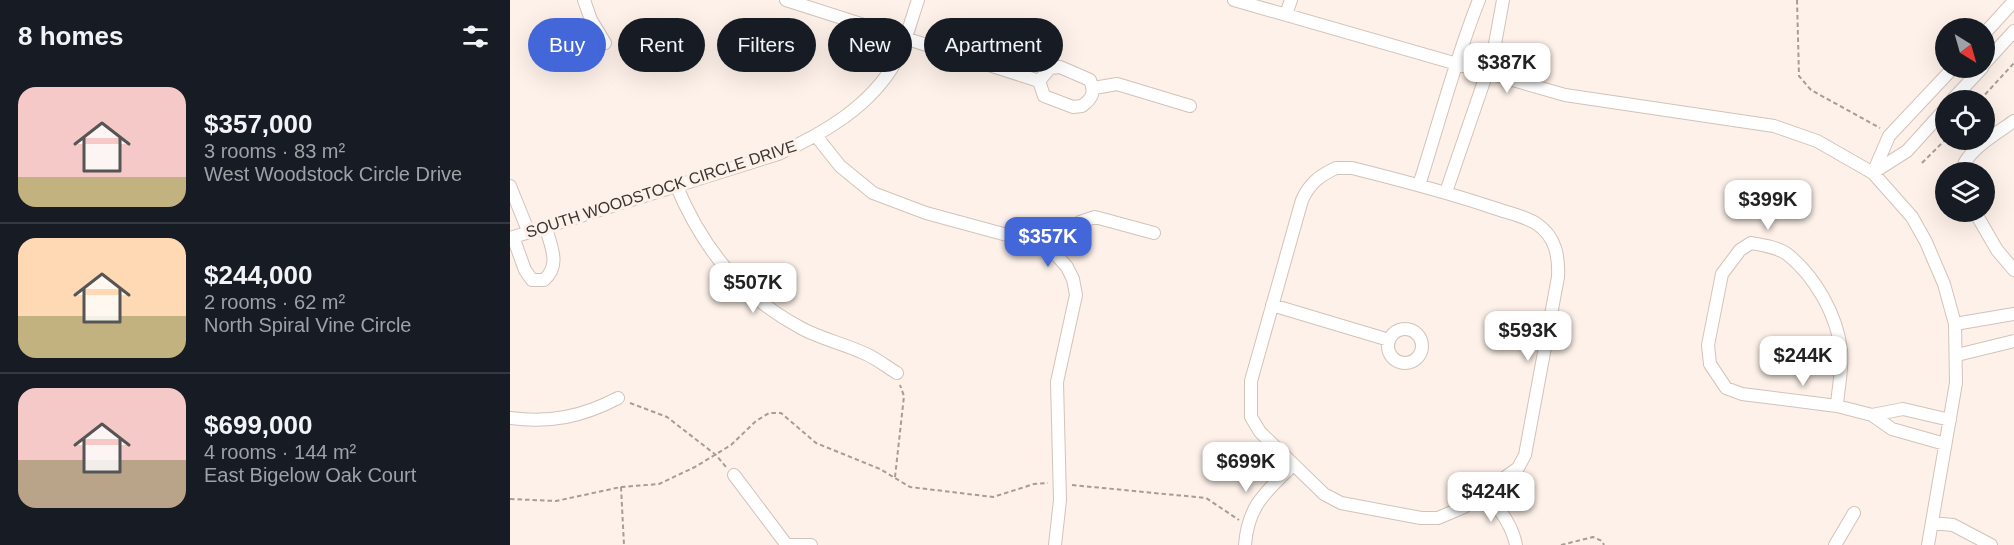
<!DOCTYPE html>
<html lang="en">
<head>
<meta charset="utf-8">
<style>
	:root { --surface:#171b24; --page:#242831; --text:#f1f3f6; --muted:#9ea1a6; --line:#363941; --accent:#4366d8 }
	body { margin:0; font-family:Arial,sans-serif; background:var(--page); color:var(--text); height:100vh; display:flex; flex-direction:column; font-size:22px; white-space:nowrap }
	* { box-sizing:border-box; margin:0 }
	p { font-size:20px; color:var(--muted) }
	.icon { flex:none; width:33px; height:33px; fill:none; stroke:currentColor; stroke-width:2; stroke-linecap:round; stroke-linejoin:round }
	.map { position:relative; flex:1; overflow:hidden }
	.drawer { display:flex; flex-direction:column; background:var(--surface); width:510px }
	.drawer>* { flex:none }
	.hud { position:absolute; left:18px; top:18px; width:570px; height:54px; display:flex; gap:12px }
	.needle { width:39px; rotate:143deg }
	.tools { position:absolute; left:1425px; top:18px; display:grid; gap:12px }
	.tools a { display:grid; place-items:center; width:60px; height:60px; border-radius:50%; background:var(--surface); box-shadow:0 6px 24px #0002; font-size:30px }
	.price { position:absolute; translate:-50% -51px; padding:0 14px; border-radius:12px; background:#fff; color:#222; font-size:20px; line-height:39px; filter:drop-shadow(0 2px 3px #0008) }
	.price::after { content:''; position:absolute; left:50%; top:36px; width:18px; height:14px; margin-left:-9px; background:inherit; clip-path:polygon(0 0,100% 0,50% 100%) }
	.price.current { background:var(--accent); color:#fff }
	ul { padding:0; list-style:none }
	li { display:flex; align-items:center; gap:18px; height:150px; padding:0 18px }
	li+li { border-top:2px solid var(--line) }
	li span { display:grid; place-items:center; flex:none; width:168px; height:120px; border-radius:18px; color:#555 }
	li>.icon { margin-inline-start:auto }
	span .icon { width:72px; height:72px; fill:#fffc; stroke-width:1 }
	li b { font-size:26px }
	h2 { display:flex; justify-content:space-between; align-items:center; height:72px; padding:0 18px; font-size:26px }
	.tag { padding:0 21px; border-radius:27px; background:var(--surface); box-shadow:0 6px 24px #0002; font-size:21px; line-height:54px }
	.tag.current { background:var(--accent); color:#fff }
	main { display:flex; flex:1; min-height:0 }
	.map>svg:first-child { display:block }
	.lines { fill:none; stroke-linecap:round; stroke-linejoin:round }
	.minor-casing { stroke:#d2c3b9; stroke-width:14 }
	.path { stroke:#a79d97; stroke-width:2; stroke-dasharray:4.5 3; stroke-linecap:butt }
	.minor { stroke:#fff; stroke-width:12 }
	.labels { text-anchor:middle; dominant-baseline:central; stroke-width:6; stroke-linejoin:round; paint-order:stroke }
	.street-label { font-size:16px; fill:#3b3531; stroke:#fdf1e9 }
</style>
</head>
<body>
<main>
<section class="drawer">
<h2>8 homes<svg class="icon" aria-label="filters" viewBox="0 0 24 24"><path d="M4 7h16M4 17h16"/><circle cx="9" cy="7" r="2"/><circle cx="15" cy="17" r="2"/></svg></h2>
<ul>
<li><span style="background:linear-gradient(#f6c9c9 75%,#c2b280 0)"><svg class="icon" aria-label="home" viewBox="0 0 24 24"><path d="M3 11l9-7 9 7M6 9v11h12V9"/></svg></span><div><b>$357,000</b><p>3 rooms · 83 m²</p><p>West Woodstock Circle Drive</p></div></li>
<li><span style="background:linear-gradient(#ffd9b3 65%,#c2b280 0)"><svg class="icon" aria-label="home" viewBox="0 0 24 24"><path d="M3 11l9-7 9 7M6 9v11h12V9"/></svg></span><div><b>$244,000</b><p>2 rooms · 62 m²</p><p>North Spiral Vine Circle</p></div></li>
<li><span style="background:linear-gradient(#f6c9c9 60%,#b9a48a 0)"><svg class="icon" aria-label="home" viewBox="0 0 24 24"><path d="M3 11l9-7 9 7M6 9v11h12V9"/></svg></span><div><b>$699,000</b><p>4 rooms · 144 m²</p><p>East Bigelow Oak Court</p></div></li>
</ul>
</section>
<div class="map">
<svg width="1504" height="545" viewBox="0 0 1504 545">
	<rect width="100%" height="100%" fill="#fdf1e9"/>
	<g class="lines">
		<defs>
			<path id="minor" d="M74 0 81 20 95 43
				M276 0 529 81
				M724 0 1055 95 1264 126 1307 141 1363 173 1402 217 1416 242 1434 284 1445 324 1446 383 1418 545
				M776 14 781 0
				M1474 34 1504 1
				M1474 64 1504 31
				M550 67 580 80C585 92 583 98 572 106L563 107 534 96 529 81 540 68Z
				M584 88 607 84 680 106
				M1442 100 1472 68
				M307 137 330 166 363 193 416 213 523 242 542 250 557 267 563 279 566 295 547 382 550 500 545 545
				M826 168H842C890 180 937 192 984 208 998 213 1015 216 1027 224 1046 237 1049 257 1048 277L1015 455 1008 468 954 507 928 518H911L831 503 814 494 750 432 741 417V381L792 200C800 183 809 176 826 168Z
				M1364 172 1397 151 1436 108
				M1452 172C1453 152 1489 132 1504 121
				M1363 173 1379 136 1443 68
				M166 185C193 249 230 295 291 328 311 339 335 344 356 354 367 359 377 367 387 373
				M909 185C929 123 945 60 969 0
				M0 186 19 233
				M936 192 983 55 993 0
				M1465 212 1487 250 1504 270
				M3 237 15 270 22 280H34C51 265 41 247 36 228
				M0 238 268 154C313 134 361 106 386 61 396 42 401 20 408 0
				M542 250 570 222 585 217 644 233
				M762 305 879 340
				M1445 324 1504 314
				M878 346a17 17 0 1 1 34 0a17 17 0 1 1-34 0Z
				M1447 355 1504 341
				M1327 406C1328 388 1333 368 1331 350 1327 315 1305 276 1277 254 1267 247 1253 245 1241 243L1230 250 1212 274 1198 345 1200 364 1216 388 1232 394 1327 406 1362 415 1382 429 1435 444
				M1362 415 1393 409 1440 420
				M0 418C40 423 72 417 108 398
				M224 475 276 544
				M976 492C988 508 1002 524 1006 545
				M1422 523 1443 525 1481 545
				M275 545H301
				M735 545C738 505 756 492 783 465
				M1325 545 1344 513"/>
		</defs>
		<use href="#minor" class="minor-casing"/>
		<path class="path" d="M1287 0 1289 76 1301 90 1370 128
			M1470 100 1504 63
			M1412 163 1436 139
			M120 403 157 417 206 455 216 467
			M385 477 394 396 390 385
			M562 485 696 498 729 520
			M111 487 114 545
			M0 499 46 501 111 487 149 484 185 467 221 445 246 421 259 413H271L306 443 370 469 400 487 483 497 524 484 538 483
			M1051 545 1083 537 1092 541 1094 545"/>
		<use href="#minor" class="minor"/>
	</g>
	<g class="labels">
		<g class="street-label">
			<text transform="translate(151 189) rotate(-18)">SOUTH WOODSTOCK CIRCLE DRIVE</text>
		</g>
	</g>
</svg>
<div class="tools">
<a><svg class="needle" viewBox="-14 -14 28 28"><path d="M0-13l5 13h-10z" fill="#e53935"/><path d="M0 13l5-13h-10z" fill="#9ea1a6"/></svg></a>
<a><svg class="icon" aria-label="locate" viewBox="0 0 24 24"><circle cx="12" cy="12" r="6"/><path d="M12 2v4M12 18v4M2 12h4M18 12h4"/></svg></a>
<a><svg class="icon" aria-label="layers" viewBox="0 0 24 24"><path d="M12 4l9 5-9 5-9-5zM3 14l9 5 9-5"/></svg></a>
</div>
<b class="price" style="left:997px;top:94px">$387K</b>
<b class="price" style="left:1258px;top:231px">$399K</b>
<b class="price current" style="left:538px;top:268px">$357K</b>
<b class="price" style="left:243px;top:314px">$507K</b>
<b class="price" style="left:1018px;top:362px">$593K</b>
<b class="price" style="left:1293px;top:387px">$244K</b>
<b class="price" style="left:736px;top:493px">$699K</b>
<b class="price" style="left:981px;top:523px">$424K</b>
<div class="hud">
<a class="tag current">Buy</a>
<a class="tag">Rent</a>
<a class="tag">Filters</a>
<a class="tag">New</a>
<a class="tag">Apartment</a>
</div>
</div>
</main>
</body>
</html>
